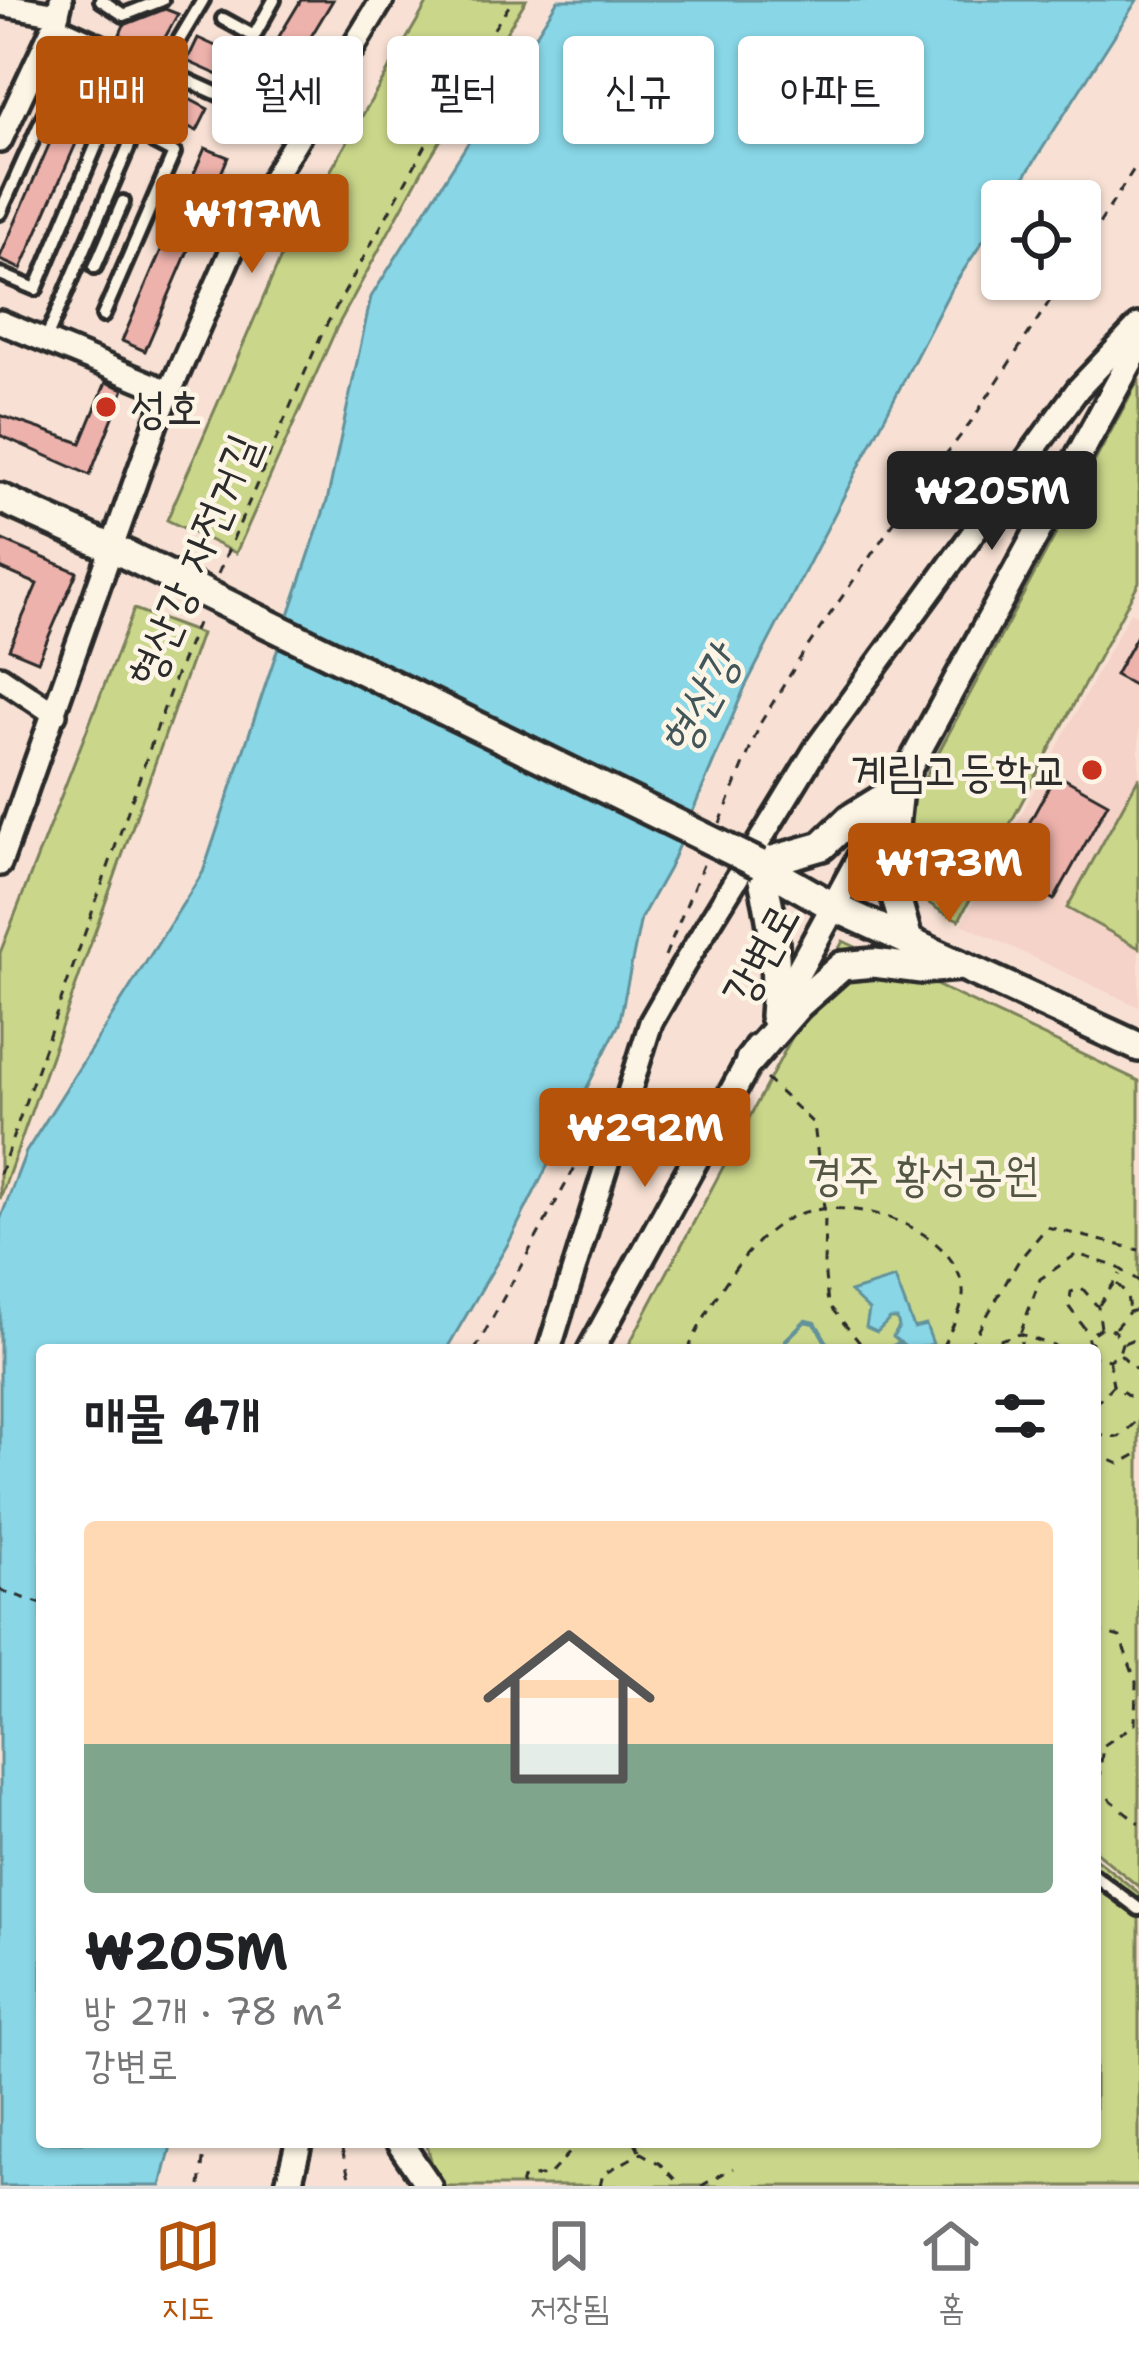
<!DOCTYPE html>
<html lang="ko">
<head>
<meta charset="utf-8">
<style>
	:root { --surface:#fff; --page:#f2f2f2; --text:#202124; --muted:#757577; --line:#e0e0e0; --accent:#b45309 }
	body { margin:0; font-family:"Shantell Sans","Poor Story",sans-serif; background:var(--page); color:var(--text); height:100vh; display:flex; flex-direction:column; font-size:45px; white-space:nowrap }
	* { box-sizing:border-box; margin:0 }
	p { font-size:39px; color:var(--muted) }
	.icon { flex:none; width:66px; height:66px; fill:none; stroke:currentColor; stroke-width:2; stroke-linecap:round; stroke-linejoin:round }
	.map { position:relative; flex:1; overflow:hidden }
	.sheet { position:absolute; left:36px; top:1344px; width:1065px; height:804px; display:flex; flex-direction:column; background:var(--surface); border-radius:12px; box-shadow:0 3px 9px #0004 }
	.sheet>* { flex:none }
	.hud { position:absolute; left:36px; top:36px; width:1068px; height:108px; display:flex; gap:24px }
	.controls { position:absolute; left:981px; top:180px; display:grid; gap:24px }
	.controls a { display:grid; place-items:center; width:120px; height:120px; border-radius:12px; background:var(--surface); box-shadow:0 3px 9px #0004; font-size:60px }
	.price { position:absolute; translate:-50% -102px; padding:0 27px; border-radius:12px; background:var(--accent); color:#fff; font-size:39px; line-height:78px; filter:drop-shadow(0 3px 6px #0008) }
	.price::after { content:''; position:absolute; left:50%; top:72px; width:36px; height:27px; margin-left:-18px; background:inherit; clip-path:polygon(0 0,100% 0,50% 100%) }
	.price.on { background:#222; color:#fff }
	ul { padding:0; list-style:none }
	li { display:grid; align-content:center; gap:24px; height:636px; padding:0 48px }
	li+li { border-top:3px solid var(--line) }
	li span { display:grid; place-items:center; height:372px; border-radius:12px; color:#555 }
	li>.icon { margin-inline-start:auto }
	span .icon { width:216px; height:216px; fill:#fffc; stroke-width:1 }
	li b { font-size:51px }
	h2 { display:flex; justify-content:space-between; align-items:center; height:144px; padding:0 48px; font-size:51px }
	.pill { padding:0 42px; border-radius:12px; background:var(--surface); box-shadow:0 3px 9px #0004; font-size:42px; line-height:108px }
	.pill.on { background:var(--accent); color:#fff }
	.tabs { display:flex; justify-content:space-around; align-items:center; height:168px; border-top:3px solid var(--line); background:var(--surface); font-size:33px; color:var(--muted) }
	.tabs a { display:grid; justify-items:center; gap:6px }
	.tabs .on { color:var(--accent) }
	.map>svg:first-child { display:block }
	.built { fill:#f5d3c8 }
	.green { fill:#cad78a; stroke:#7a815a; stroke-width:3 }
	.water { fill:#88d6e6; stroke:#63929b; stroke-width:3 }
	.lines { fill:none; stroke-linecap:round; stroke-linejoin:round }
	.stream { stroke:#63929b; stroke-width:4.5 }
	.building { fill:#edb2ab; stroke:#2b2b2b; stroke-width:3 }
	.service-casing { stroke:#2b2b2b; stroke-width:20 }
	.minor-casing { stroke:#2b2b2b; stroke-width:30 }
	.tertiary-casing { stroke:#2b2b2b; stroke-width:33 }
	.secondary-casing { stroke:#2b2b2b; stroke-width:36 }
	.path { stroke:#2b2b2b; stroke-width:3; stroke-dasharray:9 9; stroke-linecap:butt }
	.service { stroke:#fcf5e5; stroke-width:10 }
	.minor { stroke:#fcf5e5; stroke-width:21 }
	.tertiary { stroke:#fcf5e5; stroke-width:24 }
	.secondary { stroke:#fcf5e5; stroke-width:27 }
	.secondary-bridge-casing { stroke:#2b2b2b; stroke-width:36; stroke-linecap:butt }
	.secondary-bridge { stroke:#fcf5e5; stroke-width:27 }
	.poi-dot { fill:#c8321e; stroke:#fcf5e5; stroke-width:4.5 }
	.labels { text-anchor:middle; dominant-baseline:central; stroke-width:9; stroke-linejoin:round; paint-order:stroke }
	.poi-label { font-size:45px; fill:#2b2b2b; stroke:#fcf5e5; text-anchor:start }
	.street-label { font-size:45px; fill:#2b2b2b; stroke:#fcf5e5 }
	.park-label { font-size:45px; fill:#535643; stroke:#fcf5e5 }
	.water-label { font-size:48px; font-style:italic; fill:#42565a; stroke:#fcf5e5 }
</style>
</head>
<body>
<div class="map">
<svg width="1139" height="2186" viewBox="0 0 1139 2186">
	<rect width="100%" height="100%" fill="#f8e1d4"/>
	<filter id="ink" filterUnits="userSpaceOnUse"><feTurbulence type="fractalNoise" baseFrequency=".00833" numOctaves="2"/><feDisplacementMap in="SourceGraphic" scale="24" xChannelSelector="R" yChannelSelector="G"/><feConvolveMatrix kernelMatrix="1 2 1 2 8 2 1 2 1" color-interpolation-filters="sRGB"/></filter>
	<g filter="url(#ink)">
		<path class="built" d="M1130 612 1139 617V1007L962 924Z"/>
		<path class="green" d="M429 0H526L423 169 337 327 236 553 167 520 282 255Z
			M1139 379V582L959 920C909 898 904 878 899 826Z
			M134 609 201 634 0 1199V953Z
			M1139 777V948L1067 908Z
			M843 941 1139 1081V1887L1095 1851V1350H626Z
			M1095 1858 1139 1893V2186H438L426 2142H1095Z"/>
		<path class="water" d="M558 0H1137L1009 201H1002V212L950 291 745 687 669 868 641 918 619 1024 509 1242 446 1350H42V2142H172L161 2186H0V1220L26 1152 203 872 327 501 371 297Z
			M895 1278 914 1328 926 1325 933 1344 909 1350 893 1337 899 1327 897 1319H890L877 1332 866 1327 869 1310 850 1292Z"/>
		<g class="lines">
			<path class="stream" d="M786 1340 805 1321 815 1323 831 1350
				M884 1350 900 1343"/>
		</g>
		<path class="building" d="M301 0H333L283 83 260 68Z
			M165 9 178 14 162 43 145 48 120 34 124 25Z
			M198 38 244 59 234 82 187 61Z
			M108 56 141 70 145 84 132 114 119 107 116 74Z
			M166 87 208 109 197 131 155 110Z
			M73 90 95 100 21 269 0 260V257Z
			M205 148 228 157 145 351 122 341Z
			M106 382 124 389 90 475 0 435V415L81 443Z
			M0 539 77 572 38 661 9 649 37 584 0 568Z
			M1139 632V688L1115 675Z
			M1056 774 1108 803 1054 900 1003 871Z"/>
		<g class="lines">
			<defs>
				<path id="service" d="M101 0 124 15 162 0
					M223 19 254 36 274 0
					M56 21 302 132
					M0 213 69 59 106 75 110 113 36 289 0 274
					M95 267 123 202
					M103 316 174 153 153 142
					M46 339 162 69 203 0
					M1095 1876 1139 1909"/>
				<path id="minor" d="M0 4 58 14
					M0 141 56 21 61 0
					M0 322 170 392
					M0 677 55 714
					M0 864 156 423 239 234 382 0
					M549 1350 651 1022 683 966 817 747 1078 389 1139 325"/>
				<path id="tertiary" d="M774 1016 1139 345
					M591 1350 757 1047
					M399 2142 429 2186
					M288 2186 299 2142"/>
				<path id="secondary" d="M0 498 129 556
					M898 789 889 872 908 940
					M759 864 834 907 1139 1047
					M759 864 822 846 851 818 898 789
					M759 864C773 916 779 962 774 1016
					M750 1060 798 1005 842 966 874 963 921 969 959 966"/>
			</defs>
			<use href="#service" class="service-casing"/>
			<use href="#minor" class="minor-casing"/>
			<use href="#tertiary" class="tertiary-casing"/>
			<use href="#secondary" class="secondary-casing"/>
			<path class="path" d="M1080 254 1139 161
				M218 574 322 333 473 60 513 0
				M720 823 761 722 804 652 905 506 969 425 1064 279
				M665 956 705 860
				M766 1079 814 1124 825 1216 824 1266 828 1304 860 1343 858 1350
				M0 1174 174 680 200 616
				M1117 1284 1127 1294 1129 1312
				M1099 1305 1120 1274
				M1115 1328 1129 1312 1139 1309
				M1124 1343 1139 1337
				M969 1347 1019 1260 1047 1227 1139 1250
				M475 1350 597 1127
				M688 1350C708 1306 750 1233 796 1215 850 1194 955 1226 963 1290 965 1307 948 1334 941 1350
				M965 1350 1020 1334 1059 1348 1089 1343 1085 1329 1069 1307 1071 1292 1082 1288 1098 1307 1101 1328
				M1022 1350 1020 1334 1040 1279 1077 1254 1117 1267 1139 1281
				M1091 1350 1093 1333 1101 1328 1114 1330 1122 1343 1119 1353 1109 1360 1096 1357
				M1109 1360 1113 1385 1129 1396 1138 1389 1139 1372 1119 1353
				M1095 1404 1113 1385
				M1095 1435 1119 1437 1139 1419
				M1095 1453 1119 1464 1139 1453
				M0 1590 42 1604
				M1095 1630 1120 1637 1136 1682 1135 1724 1103 1746 1098 1787
				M1095 1787 1139 1823
				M635 2142 640 2152
				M342 2150 350 2181 356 2186
				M200 2186 205 2142
				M521 2186 523 2179 550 2174 574 2148 573 2142
				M600 2186 603 2174 641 2153 660 2164 681 2186
				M701 2186 733 2168"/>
			<use href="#service" class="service"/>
			<use href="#minor" class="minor"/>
			<use href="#tertiary" class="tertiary"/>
			<use href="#secondary" class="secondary"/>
			<defs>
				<path id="secondary-bridge" d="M129 556 759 864"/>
			</defs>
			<use href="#secondary-bridge" class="secondary-bridge-casing"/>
			<use href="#secondary-bridge" class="secondary-bridge"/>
		</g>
	</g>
	<g class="poi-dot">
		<circle cx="106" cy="407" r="12"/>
		<circle cx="1092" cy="770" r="12"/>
	</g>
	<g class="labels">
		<g class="poi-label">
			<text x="130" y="407">성호</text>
			<text x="1068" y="770" text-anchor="end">계림고등학교</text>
		</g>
		<g class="street-label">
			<text transform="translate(193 560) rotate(-67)">형산강 자전거길</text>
			<text transform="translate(760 954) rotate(-61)">강변로</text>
		</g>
		<g class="park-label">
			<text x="923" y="1174">경주 황성공원</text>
		</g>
		<g class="water-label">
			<text transform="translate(699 701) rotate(-62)">형산강</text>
		</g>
	</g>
</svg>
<div class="controls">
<a><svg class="icon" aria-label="locate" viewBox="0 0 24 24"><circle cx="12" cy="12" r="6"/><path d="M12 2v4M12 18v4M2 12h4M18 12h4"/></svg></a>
</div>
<b class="price" style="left:252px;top:276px">₩117M</b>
<b class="price on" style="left:992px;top:553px">₩205M</b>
<b class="price" style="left:949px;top:925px">₩173M</b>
<b class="price" style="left:645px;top:1190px">₩292M</b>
<div class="hud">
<a class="pill on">매매</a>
<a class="pill">월세</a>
<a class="pill">필터</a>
<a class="pill">신규</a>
<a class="pill">아파트</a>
</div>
<section class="sheet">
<h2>매물 4개<svg class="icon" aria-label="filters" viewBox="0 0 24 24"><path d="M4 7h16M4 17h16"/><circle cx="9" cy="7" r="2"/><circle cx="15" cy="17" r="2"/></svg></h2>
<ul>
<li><span style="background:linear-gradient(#ffd9b3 60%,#7fa58c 0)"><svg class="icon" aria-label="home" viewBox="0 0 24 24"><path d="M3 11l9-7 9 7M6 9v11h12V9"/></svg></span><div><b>₩205M</b><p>방 2개 · 78 m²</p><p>강변로</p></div></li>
</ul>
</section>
</div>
<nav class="tabs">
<a class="on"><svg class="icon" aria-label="map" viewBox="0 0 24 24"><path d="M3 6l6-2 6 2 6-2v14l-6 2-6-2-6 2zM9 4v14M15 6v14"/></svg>지도</a>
<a><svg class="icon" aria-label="saved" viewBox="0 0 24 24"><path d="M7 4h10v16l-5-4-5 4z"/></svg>저장됨</a>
<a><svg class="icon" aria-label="home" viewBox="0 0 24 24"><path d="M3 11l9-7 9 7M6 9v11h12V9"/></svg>홈</a>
</nav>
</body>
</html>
